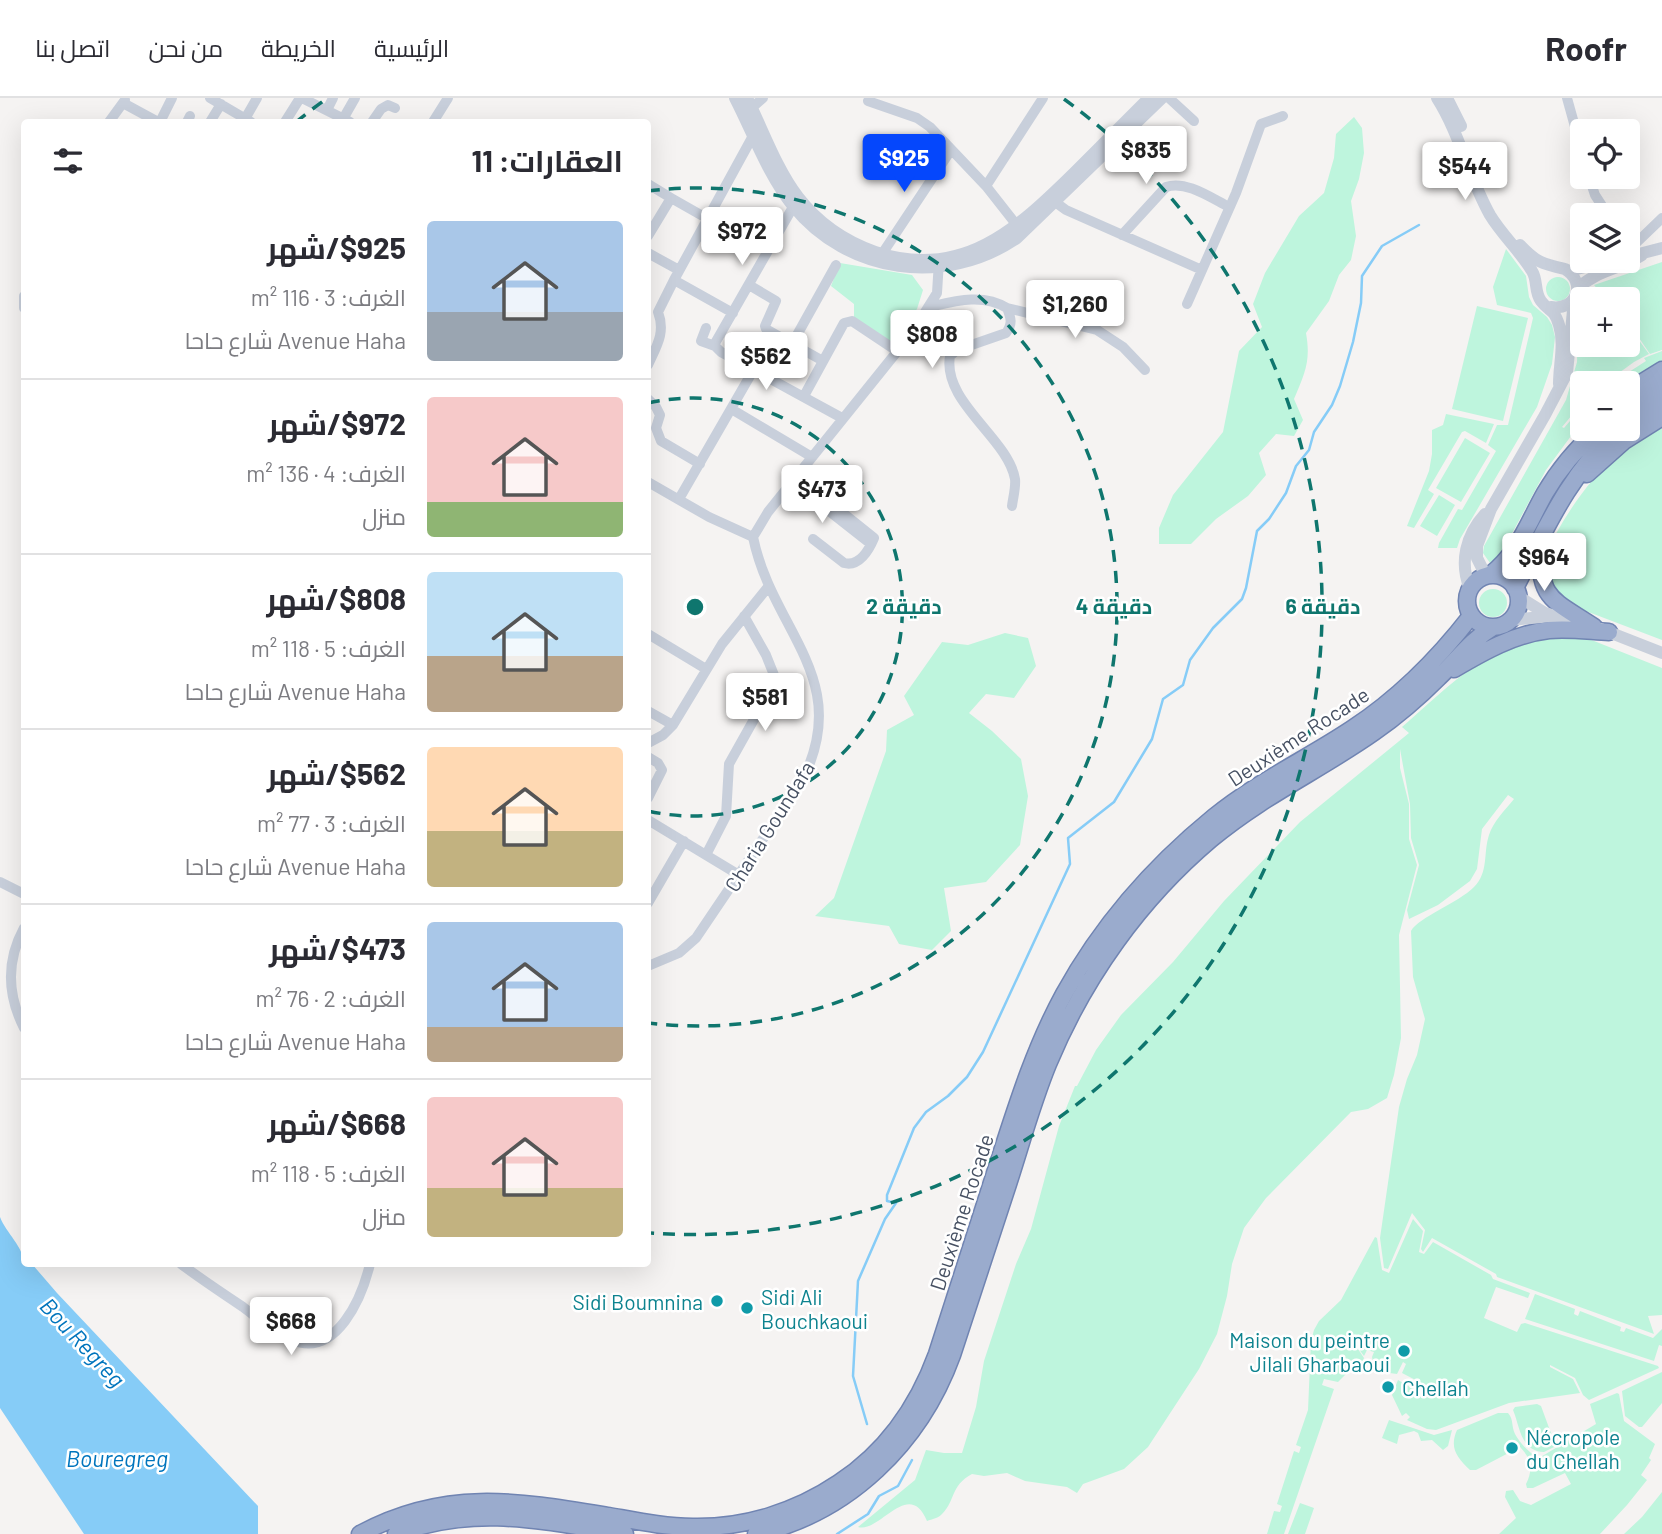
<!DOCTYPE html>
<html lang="ar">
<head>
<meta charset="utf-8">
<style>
	:root { --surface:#fff; --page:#f2f2f3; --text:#2b2b33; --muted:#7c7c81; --line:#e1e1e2; --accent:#0547fc }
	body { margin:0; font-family:Barlow,Cairo,sans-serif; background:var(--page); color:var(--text); direction:rtl; height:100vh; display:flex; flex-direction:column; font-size:26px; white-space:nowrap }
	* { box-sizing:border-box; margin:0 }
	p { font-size:23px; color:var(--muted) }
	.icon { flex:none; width:38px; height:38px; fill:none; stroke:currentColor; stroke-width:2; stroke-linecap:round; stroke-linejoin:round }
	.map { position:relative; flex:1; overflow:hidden; direction:ltr }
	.panel { position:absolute; left:21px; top:21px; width:630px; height:1148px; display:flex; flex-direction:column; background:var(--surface); border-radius:7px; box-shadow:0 7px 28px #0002; direction:rtl }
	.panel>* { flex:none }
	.controls { position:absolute; left:1570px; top:21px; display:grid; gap:14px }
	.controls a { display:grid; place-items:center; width:70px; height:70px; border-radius:7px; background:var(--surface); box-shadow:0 7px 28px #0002; font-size:35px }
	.price { position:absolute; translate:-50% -60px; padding:0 16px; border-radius:7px; background:#fff; color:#222; font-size:23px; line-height:46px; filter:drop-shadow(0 2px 4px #0008) }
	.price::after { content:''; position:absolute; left:50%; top:42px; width:21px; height:16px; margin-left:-10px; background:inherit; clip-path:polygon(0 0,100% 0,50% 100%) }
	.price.active { background:var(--accent); color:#fff }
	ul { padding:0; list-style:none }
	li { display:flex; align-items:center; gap:21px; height:175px; padding:0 28px }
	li+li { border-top:2px solid var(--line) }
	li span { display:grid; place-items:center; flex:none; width:196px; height:140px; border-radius:7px; color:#555 }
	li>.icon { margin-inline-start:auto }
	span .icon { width:84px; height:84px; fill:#fffc; stroke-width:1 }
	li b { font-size:30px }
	h2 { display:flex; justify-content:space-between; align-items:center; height:84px; padding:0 28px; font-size:30px }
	header { display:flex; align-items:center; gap:42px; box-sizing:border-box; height:98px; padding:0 35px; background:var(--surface); border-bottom:2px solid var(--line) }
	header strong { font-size:33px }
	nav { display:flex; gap:38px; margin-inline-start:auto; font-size:24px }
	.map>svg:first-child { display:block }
	.green { fill:#bef5dd }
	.water { fill:#86ccf7 }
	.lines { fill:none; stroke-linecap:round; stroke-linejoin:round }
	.stream { stroke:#86ccf7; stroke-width:2.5 }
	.trunk-casing { stroke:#7084b2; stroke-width:19 }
	.minor { stroke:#c8cfdb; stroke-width:10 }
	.tertiary { stroke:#c8cfdb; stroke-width:12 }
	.trunk { stroke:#9aabcd; stroke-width:16 }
	.ring { fill:none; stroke:#0f766e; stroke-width:3.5; stroke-dasharray:12 9 }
	.culture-dot { fill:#0f9aa8; stroke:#fff; stroke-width:2.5 }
	.labels { text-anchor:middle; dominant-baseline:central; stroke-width:5; stroke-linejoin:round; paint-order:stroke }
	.street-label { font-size:21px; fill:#475163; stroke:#fff }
	.culture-label { font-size:21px; fill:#0d838f; stroke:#fff; text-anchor:start }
	.water-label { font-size:23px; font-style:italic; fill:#0075bd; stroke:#fff }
	.centre { fill:#0f766e; stroke:#fff; stroke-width:3.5 }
	.ring-label { font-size:21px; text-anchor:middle; font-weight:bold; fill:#0f766e; stroke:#fff; stroke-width:5; stroke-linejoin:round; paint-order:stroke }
</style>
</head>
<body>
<header>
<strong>Roofr</strong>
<nav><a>الرئيسية</a><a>الخريطة</a><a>من نحن</a><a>اتصل بنا</a></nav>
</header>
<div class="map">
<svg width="1662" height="1436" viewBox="0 0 1662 1436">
	<rect width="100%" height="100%" fill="#f5f3f2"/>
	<path class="green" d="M1354 19 1362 30 1364 55 1359 81 1351 103 1356 138 1351 162 1339 177 1329 203 1306 235C1311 263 1305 275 1294 301L1303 322 1294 338 1276 336 1259 355 1266 377 1248 398 1216 421 1191 446H1159V430L1173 397 1223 334 1239 253 1262 229 1253 206 1265 175 1299 118 1324 95 1334 60 1336 36Z
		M1506 151 1526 178 1529 199 1533 207 1547 219 1552 227 1555 239 1552 266 1537 309 1460 441 1457 450H1438L1439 445 1458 411 1462 412 1496 353 1488 347 1497 327H1508L1533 220 1531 215 1497 207 1493 189Z
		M1662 164V252L1650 256 1628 224V201H1606L1594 187Z
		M840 165 912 177 923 192 917 211 890 246 854 222V206L831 188Z
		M1546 191a12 12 0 1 1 24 0a12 12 0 1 1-24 0Z
		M1582 204V247H1628V227L1649 256 1634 264 1605 285H1582V305L1562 329 1564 330 1582 309V323L1546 372 1501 456 1490 465 1483 455 1484 448 1566 302 1577 264 1578 216Z
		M1477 208 1528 220 1503 323 1452 311Z
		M1662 253V264L1626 285H1612L1646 263 1644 260Z
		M1446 316 1494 326 1486 345 1465 333 1462 334 1428 392 1434 396 1414 430 1407 428 1429 373 1432 356V332L1443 327Z
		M1662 327V542L1570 507 1550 488 1544 458C1564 419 1587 382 1621 354 1634 344 1649 335 1662 327Z
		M1465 340 1490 355 1461 404 1436 390Z
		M1439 397 1455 407 1437 438 1420 428Z
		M1479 505a14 14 0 1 1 28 0a14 14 0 1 1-28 0Z
		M1005 535 1028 540 1036 568 1014 600 986 596 969 615 992 633 1021 661 1028 698 1020 747 986 784 944 790 951 833 932 852 899 846 889 828 815 818 834 800 886 653 887 632 914 617 904 598 942 544 968 547Z
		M1550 538 1589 541 1662 570V1217L1648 1218 1654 1236 1497 1179 1496 1176 1432 1140 1423 1154 1421 1151 1425 1132 1412 1115 1388 1171 1384 1170 1380 1140 1399 1009 1407 981 1417 957 1425 921 1413 879 1411 833C1419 819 1458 805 1474 789 1489 774 1483 755 1489 737 1493 724 1505 712 1514 701L1508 697 1482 731 1477 771 1470 783 1438 807 1409 821 1407 812 1419 767 1411 740 1410 706 1400 651V670L1409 706V741L1417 767 1399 837 1401 940 1394 977 1387 1000 1368 1011 1351 1014 1266 1100 1244 1130 1232 1166 1227 1198 1217 1236 1199 1271 1148 1349 1124 1371 1083 1386 1077 1395 1067 1389 1025 1383 1007 1375 984 1378 972 1376C950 1388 956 1402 942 1416 939 1420 932 1421 927 1423 909 1379 879 1436 858 1429L915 1382 926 1352 944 1355H962L976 1309 984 1263 1016 1166 1031 1131 1059 1028 1075 988H1077L1096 952 1121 917 1173 864 1224 803 1300 724 1409 635 1402 629C1436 600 1470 564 1513 547 1524 543 1538 541 1550 538Z
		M1413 1121 1423 1133 1419 1154 1424 1156 1433 1144 1491 1177 1493 1181 1530 1195 1528 1200 1496 1189 1484 1220 1517 1234 1521 1226 1525 1225 1658 1268 1659 1270 1589 1302 1583 1297 1575 1280 1550 1267V1269L1573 1281 1580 1295 1509 1305 1436 1332 1427 1331 1407 1322 1410 1319 1406 1315 1402 1318 1392 1297 1398 1282 1424 1297 1429 1289 1402 1275 1406 1266 1403 1264 1397 1276 1375 1273 1372 1259 1374 1254 1367 1252 1364 1258 1350 1239 1364 1260 1361 1267 1351 1264 1346 1276 1338 1284 1324 1281 1322 1287 1334 1291 1284 1436H1267L1274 1413 1280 1414 1282 1408 1277 1406 1294 1353 1299 1355 1301 1349 1296 1347 1308 1312 1311 1243 1314 1232 1319 1223 1341 1202 1375 1139 1377 1140 1382 1172 1389 1175Z
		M1535 1196 1575 1211 1574 1216 1578 1218 1580 1213 1621 1229 1620 1233 1624 1234 1626 1230 1653 1240 1662 1231V1248L1659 1247 1654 1263 1525 1221Z
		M1662 1274V1305L1642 1329H1639L1625 1318 1622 1293Z
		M1617 1295 1619 1296 1624 1323 1655 1346 1649 1360 1651 1362 1641 1377 1647 1382 1627 1407 1600 1436H1499L1516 1420 1505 1399 1506 1393 1513 1392 1520 1403 1531 1407 1571 1386 1565 1375 1533 1390H1527L1526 1386C1533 1372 1532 1361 1520 1349L1476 1372H1470C1457 1359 1449 1350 1457 1332L1498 1315H1508C1514 1322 1511 1328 1515 1336 1519 1344 1531 1357 1539 1360L1596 1326 1590 1306Z
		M1537 1306 1541 1308 1555 1346 1554 1349 1544 1354C1520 1353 1520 1328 1513 1312L1515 1309Z
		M1389 1322 1434 1337 1452 1332 1448 1348 1443 1352 1432 1342 1421 1343 1418 1335 1414 1333 1399 1337 1397 1346 1382 1340Z
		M1662 1394V1436H1624L1642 1419Z
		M1300 1405 1314 1410 1305 1436H1288Z"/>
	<path class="water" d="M0 1119C6 1135 24 1149 24 1166H32L57 1195 258 1408V1436H84L0 1310Z"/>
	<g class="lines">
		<path class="stream" d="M867 1326 853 1278 858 1183 885 1121 896 1105 887 1103V1097L914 1030 926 1014 948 998 967 979 983 954 1070 766 1068 740 1114 704 1152 641 1163 601 1183 587 1190 562 1213 530 1242 501 1246 490 1257 433 1269 421 1286 395 1296 368 1309 352 1314 334 1332 307 1340 288 1353 244 1361 205 1362 178 1382 148 1419 127
			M837 1436 868 1416 879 1398 898 1388 912 1362"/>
		<defs>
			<path id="trunk" d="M1628 293 1662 272
				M1628 307 1662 287
				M1628 325 1662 303
				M1587 376 1624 343 1662 319
				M1540 445C1539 502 1550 500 1594 529
				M1467 503a26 26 0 1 1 52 0a26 26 0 1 1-52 0Z
				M1490 477C1518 456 1528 425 1545 395 1559 371 1578 349 1598 331
				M1515 490C1545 432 1570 374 1619 331
				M1454 571C1483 554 1514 536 1549 532 1568 530 1589 533 1609 534
				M360 1436C445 1390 518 1403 609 1418 637 1423 665 1429 693 1429 745 1430 796 1414 839 1385 886 1354 918 1308 937 1256 957 1194 977 1131 997 1069 1016 1010 1034 951 1064 896 1102 827 1154 768 1214 719 1257 684 1307 661 1352 631 1399 600 1437 562 1471 518
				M396 1436C475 1406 544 1423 625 1436
				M756 1436C849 1415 920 1345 952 1257 971 1200 989 1143 1008 1086 1021 1046 1032 1005 1048 966 1084 879 1140 801 1211 741 1264 697 1320 672 1374 634 1397 618 1419 599 1439 579 1457 562 1471 542 1493 529"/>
		</defs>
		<use href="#trunk" class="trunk-casing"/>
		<path class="minor" d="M210 0 251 24
			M302 0 350 24
			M1169 0 1194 23
			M1567 0 1582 54
			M868 3 917 20 930 29 986 88 1019 130
			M123 5 158 24
			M327 12 333 0
			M747 14 763 0
			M245 21 257 0
			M343 21 355 0
			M109 24 125 2
			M160 24 172 0
			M187 24 190 18
			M210 24 221 6
			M285 24 300 0
			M372 24 381 11 388 7 395 10
			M433 24 448 0
			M1589 79 1595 97 1608 117
			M648 86 671 100
			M986 88 1043 0
			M1051 101 1066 112 1202 172
			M797 102 714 247 721 254 842 320
			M1122 137 1166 89C1186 82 1211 100 1229 109
			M648 138 671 100 708 121
			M1634 147 1662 120
			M648 155 679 172
			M882 156 951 52
			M674 182 733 215
			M749 187 776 203 765 228 766 231 823 263
			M24 198V210
			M1187 206 1236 95 1261 26 1283 18
			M929 209C955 203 983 195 1007 210 1011 220 1013 226 1006 235L957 252 950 258C942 304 1008 340 1015 381 1016 389 1013 400 1012 408
			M1007 210 1097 232 1123 249 1145 272
			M706 230 701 243 715 248
			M792 246 836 167
			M648 267C656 249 666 235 658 214L674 182 754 36
			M804 298 844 225 852 223 897 253
			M648 301 656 309 660 317 656 330 661 343 700 366
			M733 312 812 359
			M797 378 874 440C869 452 859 469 844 465L813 441
			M648 384 709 419 753 439
			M792 384 871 446
			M679 401 754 271
			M753 439 768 414 912 235 937 195 939 163
			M648 536 706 571
			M648 613 673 627
			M648 645 663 637 673 627 722 546 768 489
			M648 659 658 665 662 672 648 700
			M648 722 739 777
			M707 755 726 718 729 666 776 582 766 557 744 518
			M0 784 24 796
			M648 805 684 743
			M24 830C6 863 7 896 24 930
			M648 868 679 855 696 840 802 683C854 580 772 533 753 439
			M181 1166C201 1181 222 1195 243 1209 258 1220 274 1236 292 1242 337 1260 362 1199 370 1166"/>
		<path class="tertiary" d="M735 0C753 35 768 77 793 108 848 176 945 189 1017 140L1162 0
			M747 0C763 32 776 70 798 99 818 125 844 143 875 154 962 183 1017 131 1074 75 1099 50 1124 25 1149 0
			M1437 0C1460 36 1469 80 1490 117 1502 137 1520 153 1532 173 1538 182 1534 194 1541 203 1549 214 1554 210 1559 227 1565 246 1559 266 1559 286
			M1447 0 1461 28
			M1520 147C1537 165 1543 166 1565 171 1587 184 1577 213 1551 209
			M1635 157 1662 150
			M1569 173 1609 163
			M1578 190C1597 172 1621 171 1642 157
			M1486 478 1477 460V448L1491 411 1545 317 1567 275 1574 202
			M1470 491C1459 464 1466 437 1485 416
			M1519 499 1545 515 1583 526
			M1511 522 1551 518
			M1601 531 1662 555"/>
		<use href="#trunk" class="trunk"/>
	</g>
	<g class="ring">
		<path d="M648 305A209 209 0 1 1 648 713"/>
		<path d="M648 93A419 419 0 1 1 648 925"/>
		<path d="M296 24A628 628 0 0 1 326 1M1064 1A628 628 0 0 1 651 1135"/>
	</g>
	<g class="culture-dot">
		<circle cx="717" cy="1203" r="7"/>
		<circle cx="747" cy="1210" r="7"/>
		<circle cx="1404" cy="1253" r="7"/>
		<circle cx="1388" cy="1289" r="7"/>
		<circle cx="1512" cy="1350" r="7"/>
	</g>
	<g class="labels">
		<g class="street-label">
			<text transform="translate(1298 638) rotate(-33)">Deuxième Rocade</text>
			<text transform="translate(769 728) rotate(-58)">Charia Goundafa</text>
			<text transform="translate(961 1114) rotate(-72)">Deuxième Rocade</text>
		</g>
		<g class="culture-label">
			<text x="761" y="1198">Sidi Ali<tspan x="761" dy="24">Bouchkaoui</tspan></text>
			<text x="703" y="1203" text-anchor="end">Sidi Boumnina</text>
			<text x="1390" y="1241" text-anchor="end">Maison du peintre<tspan x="1390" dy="24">Jilali Gharbaoui</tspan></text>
			<text x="1402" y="1289">Chellah</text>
			<text x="1526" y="1338">Nécropole<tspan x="1526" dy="24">du Chellah</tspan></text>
		</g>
		<g class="water-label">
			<text transform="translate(83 1244) rotate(47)">Bou Regreg</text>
			<text x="117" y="1360">Bouregreg</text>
		</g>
	</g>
	<circle cx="695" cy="509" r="10" class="centre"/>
	<g class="ring-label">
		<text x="904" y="516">2 دقيقة</text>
		<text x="1114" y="516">4 دقيقة</text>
		<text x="1323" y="516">6 دقيقة</text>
	</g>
</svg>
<div class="controls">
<a><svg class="icon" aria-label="locate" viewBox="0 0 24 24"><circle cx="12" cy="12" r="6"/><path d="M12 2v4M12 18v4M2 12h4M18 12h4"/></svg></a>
<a><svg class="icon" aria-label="layers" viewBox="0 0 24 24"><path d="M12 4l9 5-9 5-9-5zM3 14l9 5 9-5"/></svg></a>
<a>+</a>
<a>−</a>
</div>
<b class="price" style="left:1146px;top:88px">$835</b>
<b class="price active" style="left:904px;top:96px">$925</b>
<b class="price" style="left:1465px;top:104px">$544</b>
<b class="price" style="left:742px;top:169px">$972</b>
<b class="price" style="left:1075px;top:242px">$1,260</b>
<b class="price" style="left:932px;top:272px">$808</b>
<b class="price" style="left:766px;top:294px">$562</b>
<b class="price" style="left:822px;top:427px">$473</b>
<b class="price" style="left:1544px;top:495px">$964</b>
<b class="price" style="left:765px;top:635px">$581</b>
<b class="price" style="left:291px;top:1259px">$668</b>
<section class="panel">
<h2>العقارات: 11<svg class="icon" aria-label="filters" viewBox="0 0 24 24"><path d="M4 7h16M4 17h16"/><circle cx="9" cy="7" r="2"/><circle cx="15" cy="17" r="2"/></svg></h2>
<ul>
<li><span style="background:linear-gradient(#a9c7e8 65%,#9aa5b1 0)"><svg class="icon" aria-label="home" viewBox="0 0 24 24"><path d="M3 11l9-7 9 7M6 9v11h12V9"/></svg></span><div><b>$925/شهر</b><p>الغرف: 3 · 116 m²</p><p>Avenue Haha شارع حاحا</p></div></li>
<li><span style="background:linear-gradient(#f6c9c9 75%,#8fb573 0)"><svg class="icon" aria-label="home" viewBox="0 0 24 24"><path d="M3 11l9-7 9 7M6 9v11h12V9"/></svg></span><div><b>$972/شهر</b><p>الغرف: 4 · 136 m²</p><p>منزل</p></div></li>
<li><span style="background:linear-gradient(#bfe0f5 60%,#b9a48a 0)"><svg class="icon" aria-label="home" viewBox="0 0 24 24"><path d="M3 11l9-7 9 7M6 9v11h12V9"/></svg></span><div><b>$808/شهر</b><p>الغرف: 5 · 118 m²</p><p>Avenue Haha شارع حاحا</p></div></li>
<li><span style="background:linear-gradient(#ffd9b3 60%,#c2b280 0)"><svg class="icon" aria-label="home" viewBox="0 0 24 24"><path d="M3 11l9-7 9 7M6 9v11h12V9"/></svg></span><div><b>$562/شهر</b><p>الغرف: 3 · 77 m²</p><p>Avenue Haha شارع حاحا</p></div></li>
<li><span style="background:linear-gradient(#a9c7e8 75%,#b9a48a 0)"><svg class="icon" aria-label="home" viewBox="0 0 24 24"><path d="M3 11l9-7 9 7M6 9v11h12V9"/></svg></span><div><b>$473/شهر</b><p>الغرف: 2 · 76 m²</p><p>Avenue Haha شارع حاحا</p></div></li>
<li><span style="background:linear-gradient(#f6c9c9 65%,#c2b280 0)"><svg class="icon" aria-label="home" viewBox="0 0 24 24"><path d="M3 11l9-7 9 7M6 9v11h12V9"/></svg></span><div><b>$668/شهر</b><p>الغرف: 5 · 118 m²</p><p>منزل</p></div></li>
</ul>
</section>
</div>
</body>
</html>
